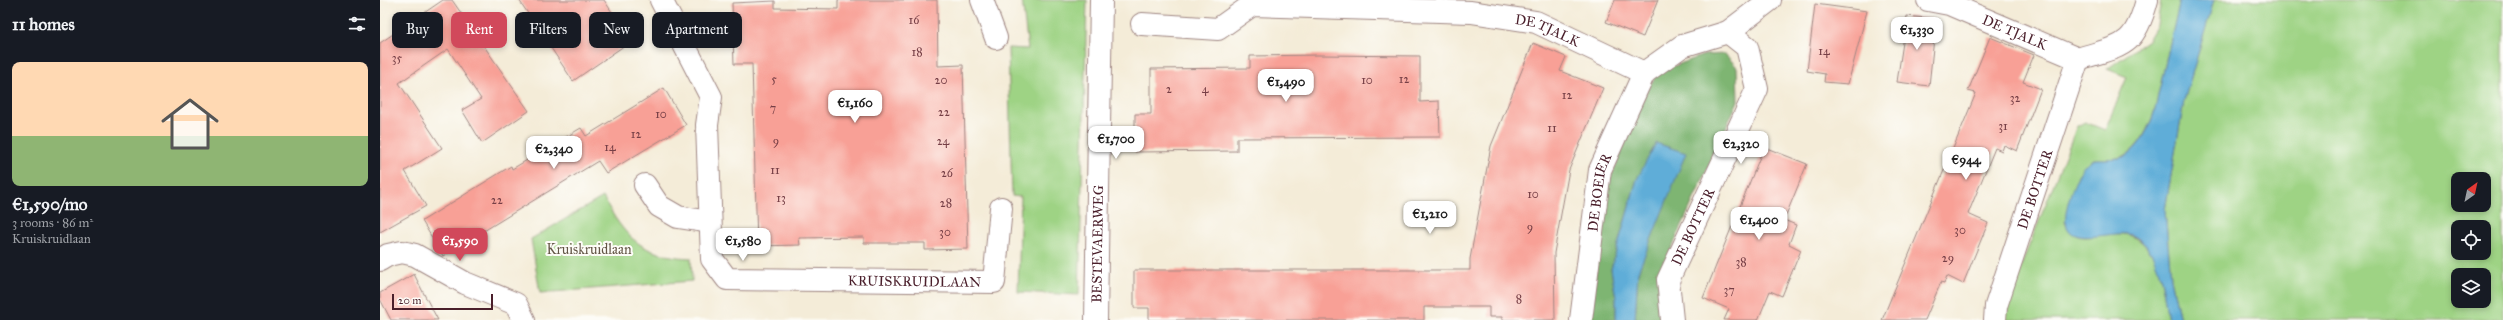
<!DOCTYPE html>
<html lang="en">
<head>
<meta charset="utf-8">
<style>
	:root { --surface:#171b24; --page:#242831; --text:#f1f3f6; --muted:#9ea1a6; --accent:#d1495b }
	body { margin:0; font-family:"IM FELL Great Primer",serif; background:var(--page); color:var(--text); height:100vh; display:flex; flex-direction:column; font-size:15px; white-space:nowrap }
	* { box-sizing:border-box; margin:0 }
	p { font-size:13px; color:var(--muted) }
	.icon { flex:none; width:22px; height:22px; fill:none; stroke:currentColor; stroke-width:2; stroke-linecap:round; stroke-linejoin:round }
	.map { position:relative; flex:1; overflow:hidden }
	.drawer { display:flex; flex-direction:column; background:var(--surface); width:380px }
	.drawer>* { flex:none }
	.top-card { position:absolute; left:12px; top:12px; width:380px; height:36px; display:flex; gap:8px }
	.needle { width:26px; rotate:33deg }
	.buttons { position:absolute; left:2071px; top:172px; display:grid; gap:8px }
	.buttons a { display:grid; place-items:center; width:40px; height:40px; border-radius:8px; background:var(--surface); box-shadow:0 2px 6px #0003; font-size:20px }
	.scale { position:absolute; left:12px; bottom:10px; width:101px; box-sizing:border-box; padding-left:4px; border:2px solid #4a1f2b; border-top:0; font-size:11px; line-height:14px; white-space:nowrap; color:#4a1f2b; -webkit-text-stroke:3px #fdfcf7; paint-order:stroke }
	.price { position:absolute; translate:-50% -34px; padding:0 9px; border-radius:8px; background:#fff; color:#222; font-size:13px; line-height:26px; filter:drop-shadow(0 1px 2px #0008) }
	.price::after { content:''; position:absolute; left:50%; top:24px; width:12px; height:9px; margin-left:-6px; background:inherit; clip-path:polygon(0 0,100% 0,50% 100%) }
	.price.current { background:var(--accent); color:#fff }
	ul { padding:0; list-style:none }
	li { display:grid; align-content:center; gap:8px; height:212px; padding:0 12px }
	li span { display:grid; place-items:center; height:124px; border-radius:8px; color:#555 }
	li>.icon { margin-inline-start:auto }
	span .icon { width:72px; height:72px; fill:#fffc; stroke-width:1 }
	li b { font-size:17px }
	h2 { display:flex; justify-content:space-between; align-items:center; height:48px; padding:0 12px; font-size:17px }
	.pill { padding:0 14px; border-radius:8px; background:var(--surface); box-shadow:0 2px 6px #0003; font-size:14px; line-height:36px }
	.pill.current { background:var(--accent); color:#fff }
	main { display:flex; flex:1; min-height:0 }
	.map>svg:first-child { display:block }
	.green { fill:#9ed384; stroke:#747958; fill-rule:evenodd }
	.forest { fill:#7eb572; stroke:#646a4e }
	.water { fill:#5eadd8; stroke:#546682 }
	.building { fill:#f8a096 }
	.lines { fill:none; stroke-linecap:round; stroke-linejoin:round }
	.minor-casing { stroke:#9f8682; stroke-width:24 }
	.minor { stroke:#fff; stroke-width:22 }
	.labels { text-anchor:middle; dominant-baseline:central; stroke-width:4; stroke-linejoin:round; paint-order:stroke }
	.number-label { font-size:12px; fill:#763f46 }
	.street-label { font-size:14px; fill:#4a1f2b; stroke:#fdfcf7 }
	.park-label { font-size:14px; fill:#635546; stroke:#fdfcf7 }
</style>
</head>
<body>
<main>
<section class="drawer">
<h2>11 homes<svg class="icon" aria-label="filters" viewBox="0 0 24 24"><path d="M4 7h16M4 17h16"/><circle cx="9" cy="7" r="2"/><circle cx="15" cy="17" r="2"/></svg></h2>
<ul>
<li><span style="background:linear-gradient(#ffd9b3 60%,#8fb573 0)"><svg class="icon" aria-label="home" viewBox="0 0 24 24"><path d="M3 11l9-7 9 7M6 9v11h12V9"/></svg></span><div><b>€1,590/mo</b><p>3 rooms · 86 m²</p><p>Kruiskruidlaan</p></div></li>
</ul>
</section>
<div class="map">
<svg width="2123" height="320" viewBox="0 0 2123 320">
	<rect width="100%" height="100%" fill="#fdfcf7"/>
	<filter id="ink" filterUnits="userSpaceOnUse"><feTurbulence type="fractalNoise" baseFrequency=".025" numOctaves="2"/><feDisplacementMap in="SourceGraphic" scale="8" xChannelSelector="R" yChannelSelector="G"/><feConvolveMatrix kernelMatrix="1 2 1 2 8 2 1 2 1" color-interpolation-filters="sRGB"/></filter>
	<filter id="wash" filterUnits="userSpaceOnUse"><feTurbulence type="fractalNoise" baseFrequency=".012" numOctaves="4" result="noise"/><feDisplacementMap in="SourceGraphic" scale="16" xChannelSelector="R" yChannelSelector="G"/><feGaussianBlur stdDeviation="0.9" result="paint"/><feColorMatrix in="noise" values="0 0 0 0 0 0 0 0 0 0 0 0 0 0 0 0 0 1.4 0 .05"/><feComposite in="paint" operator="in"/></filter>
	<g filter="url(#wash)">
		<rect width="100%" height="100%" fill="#f4ecd8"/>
		<path class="green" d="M642 0H707L699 295 638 292 641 197 632 196 628 48 648 49Z
			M1781 0H1800L1774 113C1768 128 1760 148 1744 156 1736 160 1722 159 1713 159L1685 222C1699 261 1745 205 1774 258 1782 273 1785 303 1788 320H1622L1627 301 1697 126 1705 122 1725 130 1747 77 1727 69 1768 40 1777 25Z
			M1834 0H2123V320H1800L1791 279 1785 210 1804 101ZM2078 179H2104V205H2078ZM2078 227H2104V253H2078ZM2078 275H2104V301H2078Z
			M223 197C245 238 262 256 311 258L312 281 160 293 151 239Z"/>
		<path class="forest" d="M1345 54 1357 67 1358 101 1282 270 1279 320H1255L1258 272 1280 215 1257 179 1231 269 1236 298V320H1212L1222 199 1266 92 1278 72 1324 55Z"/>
		<path class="water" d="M1800 0H1834L1804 101 1785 210 1791 279 1800 320H1788C1783 293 1781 250 1754 236 1737 227 1690 250 1686 223 1683 210 1697 170 1708 162 1713 158 1719 159 1725 159 1730 158 1739 159 1743 157 1759 150 1769 128 1774 113Z
			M1276 143 1306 153 1258 272 1255 320H1236V298L1231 269 1257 179Z"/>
		<g id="blocks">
			<path class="building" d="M63 0H72L149 111 102 143 82 110 101 99 68 49 19 83 62 148 25 171 46 206 0 232V43Z
				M139 0H224L251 41 193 81Z
				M458 0H557L558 66 583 65 588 249 545 250V243H484V237L419 238 420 245 377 246 372 64H354L352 3 395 1V8L458 9Z
				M1235 0H1278L1263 37 1226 22Z
				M1435 4 1487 11 1468 84 1444 82 1445 74 1427 71Z
				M1527 16 1556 19 1549 86 1517 82Z
				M1610 37 1654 55 1643 82 1661 89 1637 151 1624 145 1622 151 1615 148 1588 214 1608 223 1583 284 1567 276 1564 283 1561 282 1545 320H1502L1596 93 1588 91Z
				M1153 43 1186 57 1180 71 1223 88 1189 170 1174 253 1175 320H1122V317H1109V307H1044V320H769V308H754V270H1090V259L1111 146Z
				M939 55 1040 56V102L1059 101 1060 137 857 138V151L755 152V114H771V69L870 68V56Z
				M284 88 306 125 226 173 218 161 63 256 42 221 131 166 132 169 201 128 206 136Z
				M1384 147 1427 164 1404 220 1416 225 1409 244 1421 250 1402 296 1390 291 1378 320H1344L1349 309 1323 298Z
				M34 274 46 298 58 320H11L0 299V293Z"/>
		</g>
	</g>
	<g filter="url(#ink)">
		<use href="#blocks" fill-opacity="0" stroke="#9f8682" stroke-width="1"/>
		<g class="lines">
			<defs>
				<g id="minor">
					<path id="s1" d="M281 0 331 97 327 125 332 259 347 279 614 282 621 208"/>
					<path d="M602 0 616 38"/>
					<path id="s2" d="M1548 0 1569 4 1698 59"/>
					<path id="s3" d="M762 24 838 29 872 5 1091 12 1156 22 1264 73 1302 46 1348 32 1390 0"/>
					<path d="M1698 59C1742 45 1754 49 1767 0"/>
					<path d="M265 185 279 206 298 217 330 222"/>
					<path d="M0 260 8 255 22 252 35 255 85 283 136 304 144 320"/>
					<path id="s4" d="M716 320 721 0"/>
					<path id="s5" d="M1201 320 1220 170 1264 73"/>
					<path id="s6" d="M1292 320 1288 280 1377 89 1367 47 1348 32"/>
					<path id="s7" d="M1615 320 1616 306 1698 59"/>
				</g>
			</defs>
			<use href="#minor" class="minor-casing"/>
			<use href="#minor" class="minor"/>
		</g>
	</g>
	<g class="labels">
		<g class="number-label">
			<text x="534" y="20">16</text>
			<text x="1444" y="51">14</text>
			<text x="537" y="52">18</text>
			<text x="17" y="58">35</text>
			<text x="394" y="79">5</text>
			<text x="1024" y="79">12</text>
			<text x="561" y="80">20</text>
			<text x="987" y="80">10</text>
			<text x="789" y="89">2</text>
			<text x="825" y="89">4</text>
			<text x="1187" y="95">12</text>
			<text x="1635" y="98">32</text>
			<text x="393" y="108">7</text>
			<text x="564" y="112">22</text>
			<text x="281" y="114">10</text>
			<text x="1623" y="126">31</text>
			<text x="1172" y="128">11</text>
			<text x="256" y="134">12</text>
			<text x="396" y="141">9</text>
			<text x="563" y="141">24</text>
			<text x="230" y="147">14</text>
			<text x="395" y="170">11</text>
			<text x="567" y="173">26</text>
			<text x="1153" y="194">10</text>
			<text x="401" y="198">13</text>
			<text x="117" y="200">22</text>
			<text x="566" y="203">28</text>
			<text x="1150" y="227">9</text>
			<text x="1580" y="230">30</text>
			<text x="565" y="232">30</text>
			<text x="1568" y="258">29</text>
			<text x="1361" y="262">38</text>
			<text x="1349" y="290">37</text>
			<text x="1139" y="299">8</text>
		</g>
		<g class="street-label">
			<text stroke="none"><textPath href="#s3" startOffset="416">DE TJALK</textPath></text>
			<text stroke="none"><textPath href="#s2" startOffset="93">DE TJALK</textPath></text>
			<text stroke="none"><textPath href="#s7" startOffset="137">DE BOTTER</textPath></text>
			<text stroke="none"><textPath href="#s5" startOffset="129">DE BOEIER</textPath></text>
			<text stroke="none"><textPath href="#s6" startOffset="99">DE BOTTER</textPath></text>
			<text stroke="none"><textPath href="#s4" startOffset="76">BESTEVAERWEG</textPath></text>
			<text stroke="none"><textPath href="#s1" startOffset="484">KRUISKRUIDLAAN</textPath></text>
		</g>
		<g class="park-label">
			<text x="209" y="249">Kruiskruidlaan</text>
		</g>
	</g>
</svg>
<div class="buttons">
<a><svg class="needle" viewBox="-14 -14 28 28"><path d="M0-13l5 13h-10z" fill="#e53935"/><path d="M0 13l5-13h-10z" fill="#9ea1a6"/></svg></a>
<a><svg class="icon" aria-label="locate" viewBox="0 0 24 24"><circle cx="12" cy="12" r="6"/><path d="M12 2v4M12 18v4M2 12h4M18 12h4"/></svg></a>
<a><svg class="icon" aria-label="layers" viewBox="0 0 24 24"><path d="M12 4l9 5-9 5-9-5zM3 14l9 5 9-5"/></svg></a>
</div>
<div class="scale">20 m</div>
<b class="price" style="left:1537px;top:51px">€1,330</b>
<b class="price" style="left:906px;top:103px">€1,490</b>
<b class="price" style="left:475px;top:124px">€1,160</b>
<b class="price" style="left:736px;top:160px">€1,700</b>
<b class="price" style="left:1361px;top:165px">€2,320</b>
<b class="price" style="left:174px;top:170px">€2,340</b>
<b class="price" style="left:1586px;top:181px">€944</b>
<b class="price" style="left:1050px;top:235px">€1,210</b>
<b class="price" style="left:1379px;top:241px">€1,400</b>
<b class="price current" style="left:80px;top:262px">€1,590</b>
<b class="price" style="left:363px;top:262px">€1,580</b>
<div class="top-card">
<a class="pill">Buy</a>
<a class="pill current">Rent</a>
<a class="pill">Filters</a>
<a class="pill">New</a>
<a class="pill">Apartment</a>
</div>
</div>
</main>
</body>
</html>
